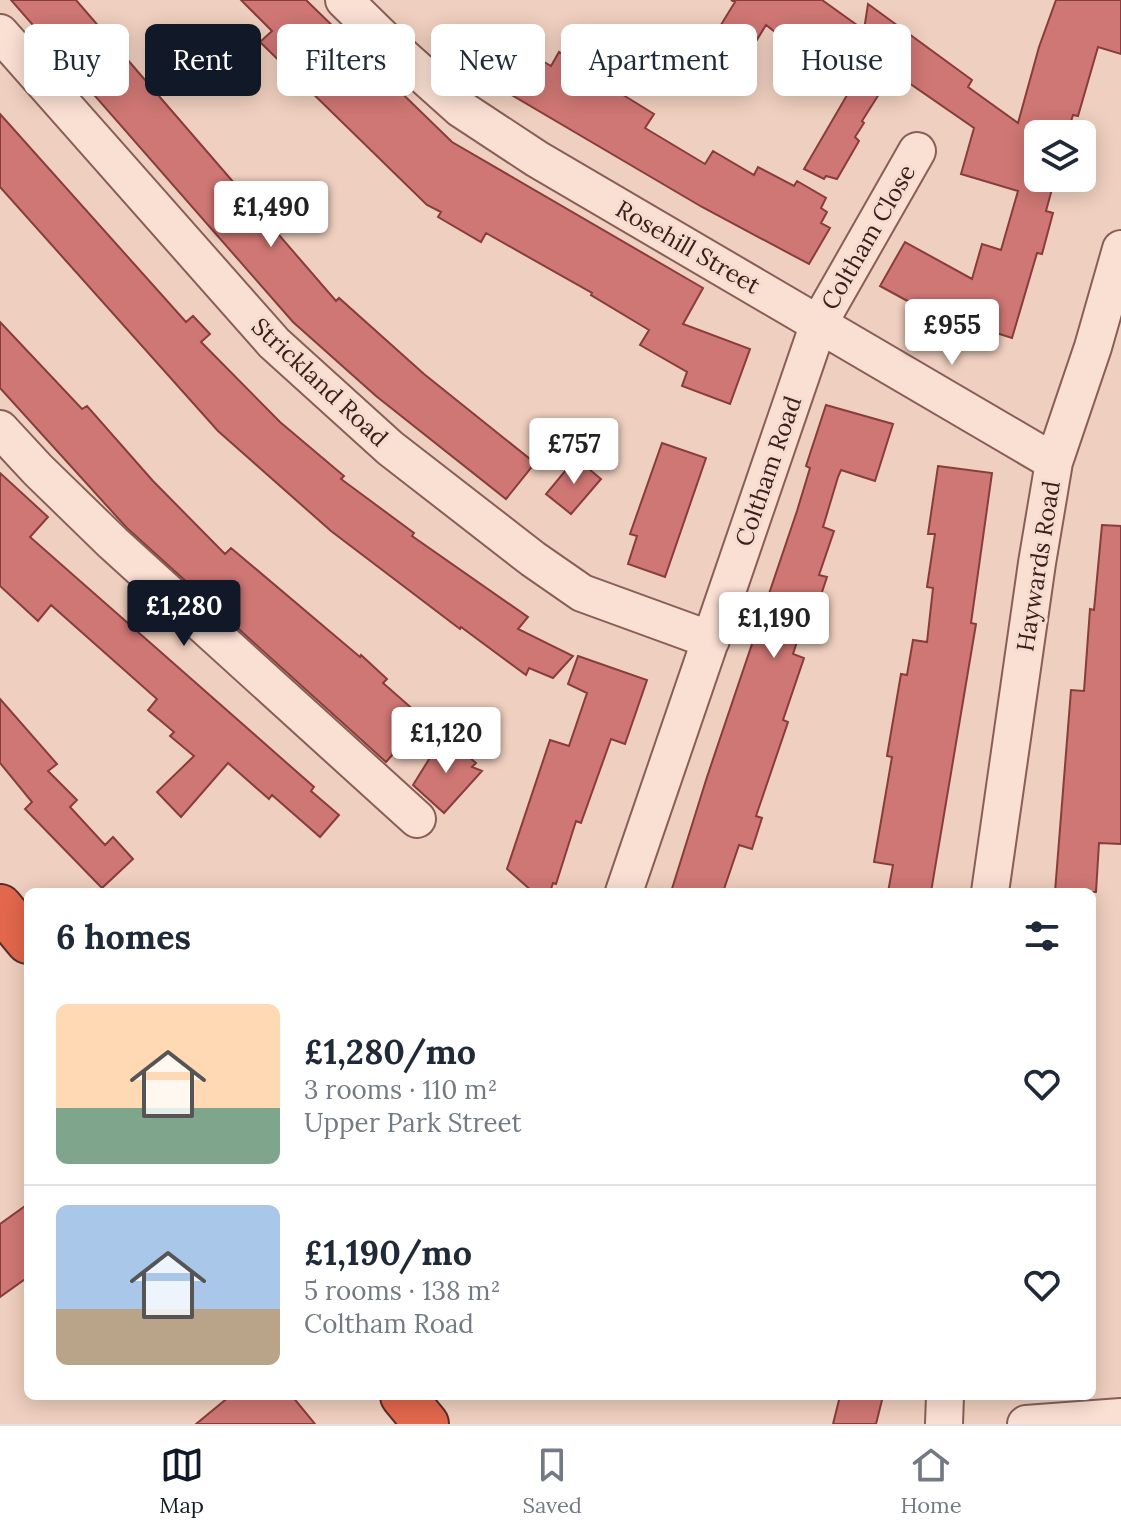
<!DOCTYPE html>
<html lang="en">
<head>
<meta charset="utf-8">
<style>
	:root { --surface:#fff; --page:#f6f6f7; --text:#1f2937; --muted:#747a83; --line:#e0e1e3; --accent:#111827 }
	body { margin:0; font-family:Lora,serif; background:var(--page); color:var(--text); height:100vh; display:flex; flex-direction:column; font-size:30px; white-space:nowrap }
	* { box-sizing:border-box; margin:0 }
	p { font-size:26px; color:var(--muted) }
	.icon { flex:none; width:44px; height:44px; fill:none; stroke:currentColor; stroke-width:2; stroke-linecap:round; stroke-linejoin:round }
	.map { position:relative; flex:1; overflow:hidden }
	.side { position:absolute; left:24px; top:888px; width:1072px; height:512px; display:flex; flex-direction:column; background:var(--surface); border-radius:12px; box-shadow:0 4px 20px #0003 }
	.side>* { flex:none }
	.guide { position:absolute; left:24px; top:24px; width:1074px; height:72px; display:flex; gap:16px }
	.fabs { position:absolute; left:1024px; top:120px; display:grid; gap:16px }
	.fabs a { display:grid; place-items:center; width:72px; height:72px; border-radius:12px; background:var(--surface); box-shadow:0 4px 20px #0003; font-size:40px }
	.price { position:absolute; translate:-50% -68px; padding:0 18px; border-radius:8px; background:#fff; color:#222; font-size:26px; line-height:52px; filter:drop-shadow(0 2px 4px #0008) }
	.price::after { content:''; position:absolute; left:50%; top:48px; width:24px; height:18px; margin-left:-12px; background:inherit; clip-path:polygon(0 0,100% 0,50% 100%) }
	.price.active { background:var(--accent); color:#fff }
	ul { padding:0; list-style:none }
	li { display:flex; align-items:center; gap:24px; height:200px; padding:0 32px }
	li+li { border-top:2px solid var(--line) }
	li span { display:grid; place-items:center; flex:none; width:224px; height:160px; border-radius:12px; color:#555 }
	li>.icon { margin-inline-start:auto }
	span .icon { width:96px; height:96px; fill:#fffc; stroke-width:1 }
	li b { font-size:34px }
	h2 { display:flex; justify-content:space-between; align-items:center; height:96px; padding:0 32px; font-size:34px }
	.chip { padding:0 28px; border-radius:12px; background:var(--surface); box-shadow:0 4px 20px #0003; font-size:28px; line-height:72px }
	.chip.active { background:var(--accent); color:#fff }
	.dock { display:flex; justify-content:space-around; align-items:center; height:112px; border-top:2px solid var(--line); background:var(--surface); font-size:22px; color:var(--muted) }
	.dock a { display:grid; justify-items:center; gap:4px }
	.dock .active { color:var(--accent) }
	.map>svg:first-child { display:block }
	.building { fill:#cf7774; stroke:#883d3c; stroke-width:2 }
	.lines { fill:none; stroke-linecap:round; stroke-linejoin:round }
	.street-casing { stroke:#885e57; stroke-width:40 }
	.highway-casing { stroke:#562f2c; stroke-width:48 }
	.street { stroke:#fadfd3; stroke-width:36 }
	.highway { stroke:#e2674c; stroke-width:44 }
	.labels { text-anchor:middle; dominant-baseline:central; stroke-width:6; stroke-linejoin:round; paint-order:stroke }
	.street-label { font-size:24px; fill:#371f1c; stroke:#f6dccf }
</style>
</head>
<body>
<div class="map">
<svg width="1121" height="1424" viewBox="0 0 1121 1424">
	<rect width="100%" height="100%" fill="#efcfbf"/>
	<path class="building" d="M11 0H76L336 301 339 298 424 374 535 463 506 499 376 396 293 322Z
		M241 0H306L452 142 703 288 683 324 750 349 730 404 682 386 687 372 640 345 649 330 591 295 592 293 486 233 481 242 438 217 441 212 427 205 260 42 272 31Z
		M731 0H822L864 30 868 4 972 80 968 87 1018 123 1039 47 1056 0H1121V54L1098 47 1078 116 1073 115 1067 134H1038V178H1055L1046 211 1053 213 1042 254 1037 253 1012 338 924 310 880 286 905 242 972 279 982 244 1001 250 1018 191 961 174 974 128 893 72 862 121 864 123 855 137 859 141 837 179 826 176 824 179 804 169 850 90 766 25 733 79 700 59 735 2Z
		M520 48 551 66 559 52 608 83 607 85 654 114 645 128 705 164 713 151 754 175 758 167 794 186 797 181 826 198 821 208 827 212 821 223 830 228 809 264 702 207 498 87Z
		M0 114 186 322 193 316 210 334 201 342 280 422 344 476 341 479 414 533 412 536 528 617 518 629 573 656 553 678 529 668 526 675 461 627 460 629 331 531 218 431 0 187Z
		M0 322 82 409 87 406 153 481 225 554 231 548 360 657 361 655 387 679 383 683 424 719 386 762 127 528 0 388Z
		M826 405 893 424 875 481 841 470 838 477 823 527 834 531 819 575 827 577 818 604 810 602 793 654 804 658 783 720 788 722 756 816 762 818 752 849 739 845 723 892H671L707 777 797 511 810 468 806 466Z
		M662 443 706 458 665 577 628 564 637 536 630 534Z
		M576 458 601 479 571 514 546 494Z
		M938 466 992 473 971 623 976 624 931 892H888L893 865 874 862 892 757 887 756 901 674 907 675 913 640 927 642 933 588 927 587 935 534H928Z
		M0 473 48 517 30 537 314 787 311 791 339 815 320 837 272 795 269 799 228 763 181 817 157 792 194 756 170 736 174 732 148 710 157 699 51 605 38 621 0 586Z
		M1102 525 1121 526V844L1099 843 1096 892H1055L1071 690 1084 691 1090 609 1094 610Z
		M578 656 647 680 625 744 611 739 581 823 576 821 556 884 553 883 550 892H533L507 869 550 740 569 746 587 693 568 684Z
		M0 699 57 764 48 771 77 800 70 807 105 845 113 837 133 859 102 888 25 809 32 802 0 763Z
		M444 735 476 763 472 767 482 771 444 813 413 785Z
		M28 1204V1277L0 1297V1224Z
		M230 1396H292L315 1424H196Z
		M840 1396H883L876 1424H833Z"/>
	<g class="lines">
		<defs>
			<path id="street" d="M344 0 394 49 461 109 537 159 1054 462
				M0 33 274 343 390 448 533 559 582 593 711 640
				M0 429 38 470 113 543 417 819
				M624 892 819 323 917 151
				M990 892 1037 563 1054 462 1093 347 1121 249
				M944 1424 945 1396
				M1026 1424 1121 1417"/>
			<path id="highway" d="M0 907 28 941
				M403 1396 426 1424"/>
		</defs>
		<use href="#street" class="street-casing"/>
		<use href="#highway" class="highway-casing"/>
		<use href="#street" class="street"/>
		<use href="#highway" class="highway"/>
	</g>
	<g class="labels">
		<g class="street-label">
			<text transform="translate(868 237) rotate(-60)">Coltham Close</text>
			<text transform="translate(688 247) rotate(30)">Rosehill Street</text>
			<text transform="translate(320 382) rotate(43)">Strickland Road</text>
			<text transform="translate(768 471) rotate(-71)">Coltham Road</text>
			<text transform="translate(1038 566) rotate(-81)">Haywards Road</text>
		</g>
	</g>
</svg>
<div class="fabs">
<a><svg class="icon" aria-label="layers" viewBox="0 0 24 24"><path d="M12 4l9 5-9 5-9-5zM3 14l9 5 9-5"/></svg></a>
</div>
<b class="price" style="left:271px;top:249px">£1,490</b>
<b class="price" style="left:952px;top:367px">£955</b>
<b class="price" style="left:574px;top:486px">£757</b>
<b class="price active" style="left:184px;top:648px">£1,280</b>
<b class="price" style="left:774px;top:660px">£1,190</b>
<b class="price" style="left:446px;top:775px">£1,120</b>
<div class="guide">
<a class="chip">Buy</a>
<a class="chip active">Rent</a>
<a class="chip">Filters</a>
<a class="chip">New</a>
<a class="chip">Apartment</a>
<a class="chip">House</a>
</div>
<section class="side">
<h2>6 homes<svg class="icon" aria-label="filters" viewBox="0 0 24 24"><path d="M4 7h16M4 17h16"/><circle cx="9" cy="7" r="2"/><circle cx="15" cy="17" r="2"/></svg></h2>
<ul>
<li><span style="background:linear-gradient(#ffd9b3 65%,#7fa58c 0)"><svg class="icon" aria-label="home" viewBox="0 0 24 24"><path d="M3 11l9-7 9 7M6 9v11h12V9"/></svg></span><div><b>£1,280/mo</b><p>3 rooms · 110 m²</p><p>Upper Park Street</p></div><svg class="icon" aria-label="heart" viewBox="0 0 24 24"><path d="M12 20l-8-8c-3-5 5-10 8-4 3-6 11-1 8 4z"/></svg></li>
<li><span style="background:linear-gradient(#a9c7e8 65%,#b9a48a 0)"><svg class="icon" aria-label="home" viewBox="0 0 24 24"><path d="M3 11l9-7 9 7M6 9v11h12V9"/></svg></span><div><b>£1,190/mo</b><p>5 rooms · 138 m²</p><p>Coltham Road</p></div><svg class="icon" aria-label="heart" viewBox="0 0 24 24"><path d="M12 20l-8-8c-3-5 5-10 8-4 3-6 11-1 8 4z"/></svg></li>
</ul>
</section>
</div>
<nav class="dock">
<a class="active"><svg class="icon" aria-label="map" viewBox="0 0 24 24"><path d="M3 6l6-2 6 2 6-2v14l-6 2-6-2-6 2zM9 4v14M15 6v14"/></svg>Map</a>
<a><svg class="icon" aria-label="saved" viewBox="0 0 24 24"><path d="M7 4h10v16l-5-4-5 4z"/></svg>Saved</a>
<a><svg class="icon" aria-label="home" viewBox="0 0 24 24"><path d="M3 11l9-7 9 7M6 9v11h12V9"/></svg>Home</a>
</nav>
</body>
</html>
